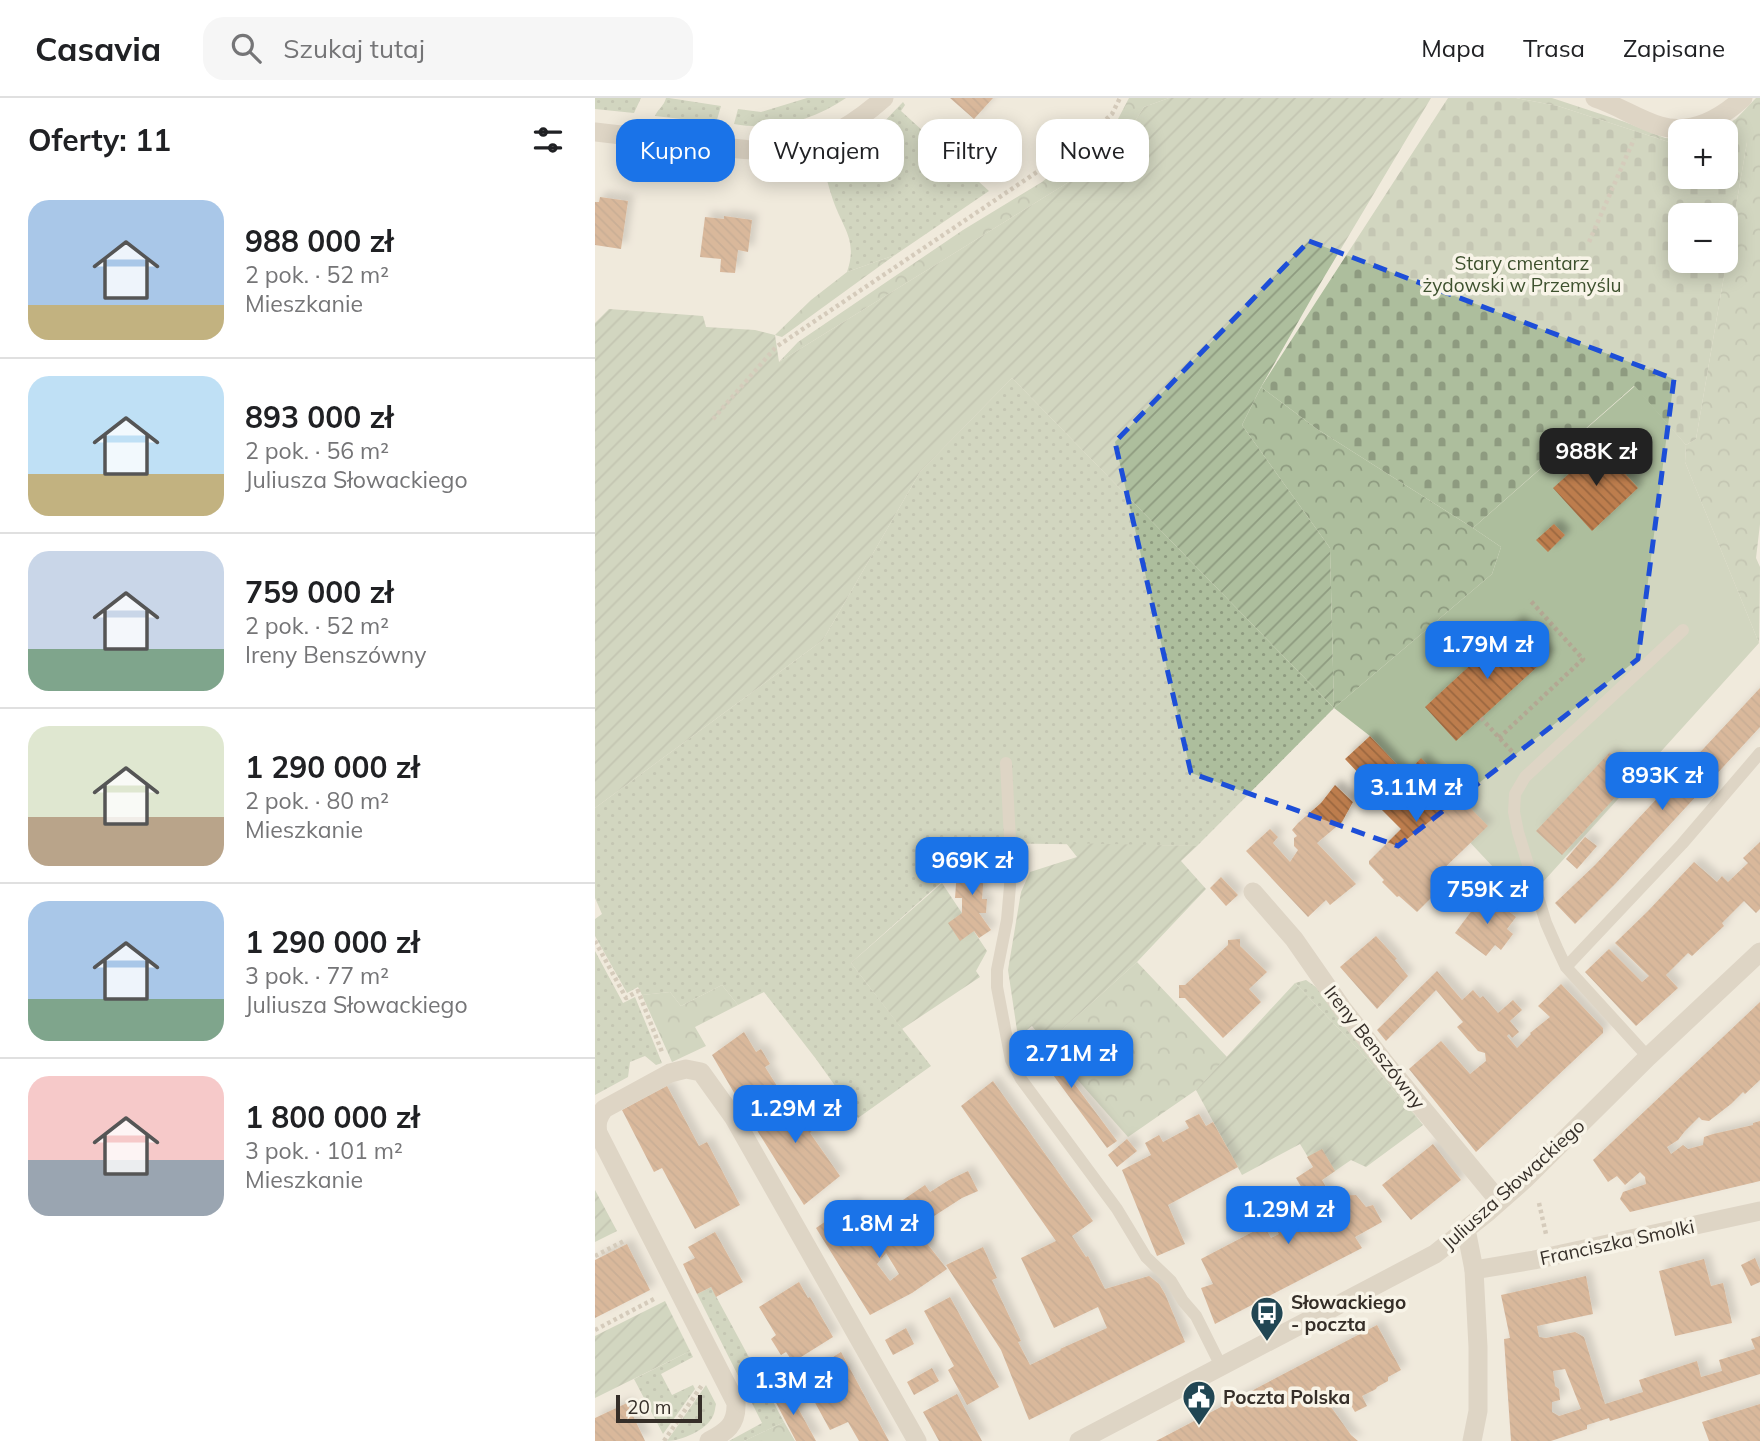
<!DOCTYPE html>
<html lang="pl">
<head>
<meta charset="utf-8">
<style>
	:root { --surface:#fff; --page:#f6f6f6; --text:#202124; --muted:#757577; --line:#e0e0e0; --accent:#1a73e8 }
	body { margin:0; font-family:Mulish,sans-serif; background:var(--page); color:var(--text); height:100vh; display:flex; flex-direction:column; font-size:26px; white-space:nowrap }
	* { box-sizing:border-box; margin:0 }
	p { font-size:23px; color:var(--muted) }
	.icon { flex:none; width:38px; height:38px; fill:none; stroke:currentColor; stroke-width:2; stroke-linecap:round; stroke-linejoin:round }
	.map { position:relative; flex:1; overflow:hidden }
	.details { display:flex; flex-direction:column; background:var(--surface); width:595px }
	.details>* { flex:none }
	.banner { position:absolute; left:21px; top:21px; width:665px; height:63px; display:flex; gap:14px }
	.fabs { position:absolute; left:1073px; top:21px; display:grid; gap:14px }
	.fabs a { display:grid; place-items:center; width:70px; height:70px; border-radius:14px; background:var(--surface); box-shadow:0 4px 18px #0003; font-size:35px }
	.scale { position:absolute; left:21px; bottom:18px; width:86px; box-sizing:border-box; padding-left:7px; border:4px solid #352e28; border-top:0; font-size:19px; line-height:24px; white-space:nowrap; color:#352e28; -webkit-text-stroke:5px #f8f4e8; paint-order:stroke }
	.price { position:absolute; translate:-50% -60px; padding:0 16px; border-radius:14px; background:var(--accent); color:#fff; font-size:23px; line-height:46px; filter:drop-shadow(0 2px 4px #0008) }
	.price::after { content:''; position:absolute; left:50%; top:42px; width:21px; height:16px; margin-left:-10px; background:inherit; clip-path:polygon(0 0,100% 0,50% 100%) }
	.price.current { background:#222; color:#fff }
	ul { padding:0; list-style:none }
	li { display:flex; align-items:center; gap:21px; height:175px; padding:0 28px }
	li+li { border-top:2px solid var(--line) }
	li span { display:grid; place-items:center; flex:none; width:196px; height:140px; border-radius:21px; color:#555 }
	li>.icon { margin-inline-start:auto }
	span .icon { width:84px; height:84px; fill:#fffc; stroke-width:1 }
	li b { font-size:30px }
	h2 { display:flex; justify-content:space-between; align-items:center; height:84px; padding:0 28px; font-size:30px }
	.tag { padding:0 24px; border-radius:21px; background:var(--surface); box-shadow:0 4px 18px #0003; font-size:24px; line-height:63px }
	.tag.current { background:var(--accent); color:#fff }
	header { display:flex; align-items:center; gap:42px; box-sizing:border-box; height:98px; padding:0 35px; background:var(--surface); border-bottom:2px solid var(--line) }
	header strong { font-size:33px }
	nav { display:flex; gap:38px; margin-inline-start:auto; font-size:24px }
	.search { width:490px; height:63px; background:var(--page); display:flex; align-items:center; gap:18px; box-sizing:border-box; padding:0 24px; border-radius:21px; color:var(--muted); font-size:26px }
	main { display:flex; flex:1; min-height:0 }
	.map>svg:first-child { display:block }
	.grass { fill:url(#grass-dots) }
	.forest { fill:url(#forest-crowns) }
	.cemetery { fill:url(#cemetery-stones); fill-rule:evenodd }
	.park { fill:#adbe9d }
	.garden { fill:url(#garden-furrows) }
	.building { fill:url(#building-back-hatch); fill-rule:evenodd; filter:url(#shadow) }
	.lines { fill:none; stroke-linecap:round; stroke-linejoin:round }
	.path { stroke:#b3a793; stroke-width:4.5; stroke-dasharray:3.5 3.5; stroke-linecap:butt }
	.service { stroke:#c7bca9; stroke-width:12 }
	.minor { stroke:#c7bca9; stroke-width:19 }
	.tertiary { stroke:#c7bca9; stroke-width:19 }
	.marked { fill:none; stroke:#1d4ed8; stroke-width:5; stroke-dasharray:14 9; stroke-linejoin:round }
	.labels { text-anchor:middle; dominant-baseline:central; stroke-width:7; stroke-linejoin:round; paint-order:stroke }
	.park-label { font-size:19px; fill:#3e512e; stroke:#f8f4e8 }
	.street-label { font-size:19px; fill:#352e28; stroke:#f8f4e8 }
	.poi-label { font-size:19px; font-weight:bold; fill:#352e28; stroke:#f8f4e8; text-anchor:start }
</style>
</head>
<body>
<header>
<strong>Casavia</strong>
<div class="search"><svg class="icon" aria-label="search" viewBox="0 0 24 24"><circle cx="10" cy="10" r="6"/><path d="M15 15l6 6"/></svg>Szukaj tutaj</div>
<nav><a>Mapa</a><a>Trasa</a><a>Zapisane</a></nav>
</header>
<main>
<section class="details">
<h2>Oferty: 11<svg class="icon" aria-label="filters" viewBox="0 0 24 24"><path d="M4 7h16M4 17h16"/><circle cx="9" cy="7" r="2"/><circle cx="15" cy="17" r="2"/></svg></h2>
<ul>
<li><span style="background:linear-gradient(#a9c7e8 75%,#c2b280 0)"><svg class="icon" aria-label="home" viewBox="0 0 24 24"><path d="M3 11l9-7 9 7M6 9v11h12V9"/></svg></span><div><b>988 000 zł</b><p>2 pok. · 52 m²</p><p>Mieszkanie</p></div></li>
<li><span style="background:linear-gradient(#bfe0f5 70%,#c2b280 0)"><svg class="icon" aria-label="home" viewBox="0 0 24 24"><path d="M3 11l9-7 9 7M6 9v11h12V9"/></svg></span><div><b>893 000 zł</b><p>2 pok. · 56 m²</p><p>Juliusza Słowackiego</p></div></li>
<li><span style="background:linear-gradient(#c9d6e8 70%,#7fa58c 0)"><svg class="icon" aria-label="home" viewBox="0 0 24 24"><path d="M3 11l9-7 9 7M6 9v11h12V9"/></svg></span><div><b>759 000 zł</b><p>2 pok. · 52 m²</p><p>Ireny Benszówny</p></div></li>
<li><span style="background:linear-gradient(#dfe7d0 65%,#b9a48a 0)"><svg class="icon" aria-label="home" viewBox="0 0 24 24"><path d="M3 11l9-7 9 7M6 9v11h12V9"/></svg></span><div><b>1 290 000 zł</b><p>2 pok. · 80 m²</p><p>Mieszkanie</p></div></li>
<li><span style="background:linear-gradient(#a9c7e8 70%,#7fa58c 0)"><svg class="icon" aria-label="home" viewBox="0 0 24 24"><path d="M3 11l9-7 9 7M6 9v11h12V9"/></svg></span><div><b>1 290 000 zł</b><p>3 pok. · 77 m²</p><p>Juliusza Słowackiego</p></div></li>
<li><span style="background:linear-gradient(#f6c9c9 60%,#9aa5b1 0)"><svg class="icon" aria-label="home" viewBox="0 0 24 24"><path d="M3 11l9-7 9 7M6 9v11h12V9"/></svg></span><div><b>1 800 000 zł</b><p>3 pok. · 101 m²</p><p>Mieszkanie</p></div></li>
</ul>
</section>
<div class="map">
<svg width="1165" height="1343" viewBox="0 0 1165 1343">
	<defs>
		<pattern id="grass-dots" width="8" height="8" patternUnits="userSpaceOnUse" patternTransform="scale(1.75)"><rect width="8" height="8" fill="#adbe9d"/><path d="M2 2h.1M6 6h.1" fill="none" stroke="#8e9b80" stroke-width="1.8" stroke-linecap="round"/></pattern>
		<pattern id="forest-crowns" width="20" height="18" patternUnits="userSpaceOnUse" patternTransform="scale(1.75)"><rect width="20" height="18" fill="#adbe9d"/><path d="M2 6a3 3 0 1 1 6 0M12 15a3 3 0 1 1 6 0" fill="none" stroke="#8e9b80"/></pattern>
		<pattern id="cemetery-stones" width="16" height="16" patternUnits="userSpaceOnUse" patternTransform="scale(1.75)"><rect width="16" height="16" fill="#adbe9d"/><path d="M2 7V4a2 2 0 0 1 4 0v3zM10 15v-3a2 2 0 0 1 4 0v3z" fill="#8e9b80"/></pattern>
		<pattern id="garden-furrows" width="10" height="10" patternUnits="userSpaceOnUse" patternTransform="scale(1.75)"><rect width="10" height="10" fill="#adbe9d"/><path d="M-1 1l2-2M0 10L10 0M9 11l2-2" fill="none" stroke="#8e9b80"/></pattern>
		<pattern id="building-back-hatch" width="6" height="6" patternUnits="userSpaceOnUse" patternTransform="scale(1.75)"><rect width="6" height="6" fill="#bd7d4d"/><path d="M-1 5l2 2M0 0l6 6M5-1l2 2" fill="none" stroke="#9a6740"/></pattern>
		<filter id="shadow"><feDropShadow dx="6" dy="-6" stdDeviation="3.5" flood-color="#0004"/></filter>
	</defs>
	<rect width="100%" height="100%" fill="#f0eadc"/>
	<path class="grass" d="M0 0H46L39 15 0 11Z
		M71 0H74L126 8 121 25 60 18C63 11 69 8 71 0Z
		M212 0H251C217 23 179 33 139 26L143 11 166 14Z
		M308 4 310 7 306 13 394 93 300 157 252 174C263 142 248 131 238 102 234 91 232 80 228 70L235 59 282 31Z
		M417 280 739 610 602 748 390 745 256 865 336 968 263 1020 221 961 169 894 143 907 127 887 86 908 75 894 47 897 43 889 32 895 0 838V821L7 816 0 800V710L228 542 325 374Z
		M0 853 28 905 40 899 67 965 61 967 50 958 35 964 33 979 0 997Z
		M711 882 721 889 828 1027 764 952 700 885Z
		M116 1189 189 1324 149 1343H134L167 1325 102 1196Z
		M95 1253 98 1259 66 1276 77 1297 98 1287 100 1291 68 1336 39 1281Z
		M111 1287 121 1306C120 1310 120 1314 118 1318 112 1332 86 1343 72 1343Z"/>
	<path class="forest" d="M534 0H574L549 9 519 56 184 264 203 244 368 132 447 84 523 21Z
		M921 0H957L1030 24 1070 40 1085 41V46H1080L963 8Z
		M1161 0H1165V426L1161 460 1165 469 1164 545 1090 364 1091 347 1101 341 1152 44H1131L1130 33H1119L1141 21Z
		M300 157 187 239 180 237 216 202 252 174Z
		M666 289 722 331 878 430 906 449 897 476 739 610 735 450 647 327Z
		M542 864 632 959 601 992 533 1039 451 946Z
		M127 887 143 907 100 929 111 948 77 964 47 897 75 894 86 908Z
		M189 1324 200 1343H149Z"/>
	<path class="cemetery" d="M853 0H921L963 8 1080 46H1085V79H1130L1131 44H1152L1101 341 1091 347 1039 288 878 430 722 331 666 289ZM1085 117H1130V163H1085Z"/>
	<path class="park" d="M1040 288 1091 347 1090 364 1164 545 929 805 900 771 775 638 739 610 897 476 906 449 878 430Z"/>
	<path class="garden" d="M574 0H836L719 196 666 289 647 327 735 450 739 610 417 280 325 374 228 542 0 710V225L14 211 108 218 111 229 160 232 180 237 184 264 519 56 549 9Z
		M471 745 602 748 586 763 611 791 542 864 451 946 437 928 423 939 413 872 426 794 435 774 482 759Z
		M347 785 392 853 381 873 385 879 307 931 256 865Z
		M700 885 764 952 828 1027 771 1069 756 1062 727 1082 705 1046 647 1077 601 992Z
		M0 1092 22 1133 0 1144Z
		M70 1203 95 1253 0 1300V1238Z"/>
	<path class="building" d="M355 0H398L379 21Z
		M5 99 33 103 26 151 0 147V104H4Z
		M129 118 157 122 153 154 143 152 140 175 125 174 126 161 105 159 110 119 129 121Z
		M1005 348 1043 390 997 433 958 390Z
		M959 426 970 437 953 454 941 442Z
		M923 523 954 558 861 643 830 609Z
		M1165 590V629L1021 785 980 826 960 805 1000 767Z
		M775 638 811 676 826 660 893 728 841 778 849 787 822 814 804 798 802 799 787 784 789 782 774 766V763L806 731 781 706 792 695 774 676 768 680 750 661Z
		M1015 654 1040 678 967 757 941 733Z
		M740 687 758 704 747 724 722 745 761 786 735 807 731 802 713 819 651 753 675 731 683 739 678 745 695 764 703 752 699 748V740L702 738 697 732 703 725 726 705Z
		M990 739 1002 748 982 771 971 761Z
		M1165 744V811L1161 815 1149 803 1127 825 1129 828 1097 858 1093 855 1071 877 1083 890 1041 928 990 874 1014 851 1047 884 1054 878 1020 845 1053 813 1099 764 1122 784 1127 778 1133 784 1153 765 1148 760Z
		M382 753 395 754 394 776H389L387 801H392L391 815H384L396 832 384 840 379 833 365 843 353 825 367 815V800H360L362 773 368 774 369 761 382 762Z
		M626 779 643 797 631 808 615 790Z
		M890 795 921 819 912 831 918 836 906 852 900 847 891 858 860 835Z
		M781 838 802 861 800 862 813 878 782 911 745 869Z
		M645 841V848L672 874 654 891 666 904 628 940 590 900H584V887H590L633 847V842Z
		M842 873 867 902 878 892 885 900 888 898 903 915 918 902 927 912 915 923 924 934 917 940 914 936 912 938 922 950 936 936 935 935 955 919 943 908 966 886 1008 930V935L881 1054 814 971 846 943 875 976 891 963 890 955 883 953 862 929 868 924 841 892 791 943 782 932Z
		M1165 904V982L1150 996 1148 994 1136 1006 1114 1023 1107 1022 1104 1019 1090 1033 1083 1042 1072 1049 1076 1056 1088 1047 1093 1051 1108 1047 1109 1039 1118 1036 1158 1027V1025L1165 1023V1083L1035 1114 1025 1101 1028 1094 1051 1086 1050 1079 1045 1074 1030 1087 1022 1078 1013 1084 998 1062Z
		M439 932 522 1043 512 1050 430 939Z
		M149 934 161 954 166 951 175 966 170 969 182 988 148 1010 117 957Z
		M398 983 498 1123 477 1138 491 1159 493 1158 510 1191 554 1178 564 1186 570 1196 590 1244 434 1322 406 1252 351 1167 388 1149 402 1180 397 1182 426 1243 423 1244 435 1267 466 1252 465 1251 512 1230 503 1209 459 1230 426 1160 461 1143 366 1008Z
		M72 988 104 1048 112 1044 145 1107 100 1131 67 1070 59 1074 27 1012Z
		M193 993 199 1006 210 999 219 1014 210 1020 217 1033 215 1035 245 1078 209 1107 153 1018Z
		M604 1016 611 1028 618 1024 643 1069 573 1107 590 1146 562 1158 527 1072 556 1057 550 1045 564 1037 568 1044 594 1030 590 1023Z
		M532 1041 542 1053 522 1069 513 1057Z
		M838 1046 866 1082 816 1122 787 1087Z
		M727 1051 740 1073 727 1082 736 1098 761 1097 771 1109 778 1107 787 1124 760 1139 767 1150 620 1226 606 1190 618 1186 606 1161 669 1128 676 1140 684 1136 678 1127 710 1109 712 1099 701 1080 718 1069 712 1059Z
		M373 1073 383 1093 367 1100 322 1129 305 1104 330 1087 335 1094 354 1082Z
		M258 1104 288 1150 319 1129 352 1171 317 1195 275 1217 221 1130ZM291 1155 304 1176 295 1183 282 1166Z
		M120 1134 148 1184 121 1199 116 1189 102 1196 88 1166 100 1160 93 1149Z
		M32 1146 55 1192 0 1220V1162Z
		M1160 1160 1165 1172V1184L1156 1188 1146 1167Z
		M1109 1161 1116 1188 1128 1185 1137 1225 1080 1238 1064 1173Z
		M991 1178 998 1216 942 1228 944 1239 951 1240 980 1234 989 1239 1010 1306 1048 1294 1044 1282 1102 1263 1106 1279 1127 1273 1124 1262 1160 1251 1156 1241 1165 1238V1276L1015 1323 1014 1320 992 1327V1331L956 1343H916L909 1241 915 1240 906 1197ZM970 1271 986 1311 964 1318 957 1314V1304L965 1302 964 1291 960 1288 958 1273Z
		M204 1184 213 1200 215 1199 238 1239 198 1264 191 1254 186 1257 176 1241 181 1237 164 1209Z
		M355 1199 404 1289 372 1307 353 1272 359 1268 329 1213Z
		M782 1227 806 1272 793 1279V1283L782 1289 781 1291 767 1298 772 1308 760 1314 754 1304 750 1301 736 1309 756 1337 763 1343H561Z
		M311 1230 319 1246 298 1257 290 1242Z
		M246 1254 282 1321 294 1343H264L253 1324 235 1332 206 1279Z
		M337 1270 344 1283 319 1297 312 1284Z
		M192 1290 221 1343H201L178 1299Z
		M362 1296 387 1343H344L328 1314Z
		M32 1305 50 1343H0V1320Z
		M1165 1306V1343H1114L1107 1324Z"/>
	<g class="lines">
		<path class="path" d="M994 144 1039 41
			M118 321 181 249 448 70 496 35 517 16 525 0
			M886 620 923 660
			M904 640 988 561 934 501
			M0 843 31 900 43 893 67 954
			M944 1105 951 1136
			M0 1158 31 1142
			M0 1232 61 1200
			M69 1343 107 1287"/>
		<path class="service" d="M411 665 416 761 415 788 412 822 402 872V889L416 962 426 981 522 1111 551 1159 576 1183 588 1203 601 1218 626 1268
			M971 869 1087 746 1165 655
			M1053 959 971 869 962 850 951 825 923 734 919 714 920 696 930 679 1088 532"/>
		<path class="minor" d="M1000 0C1022 7 1044 22 1065 28 1096 37 1125 21 1148 0
			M0 34C34 38 68 42 103 46 131 49 161 55 189 51 228 47 261 25 289 0
			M658 794 699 841 747 910 794 970 904 1103
			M879 1172 939 1162 1165 1113
			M114 1343C131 1334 142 1327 141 1305L3 1035C1 1025 3 1019 9 1011L75 975 91 971 106 974 139 1020 322 1343"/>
		<path class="tertiary" d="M871 1131 879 1172 883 1249V1313L877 1343
			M484 1343 840 1156 894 1113 929 1082 1053 959 1165 854"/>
	</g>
	<path d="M0 0H1165V1343H0ZM714 143 1079 281 1043 561 803 748 596 675 520 344Z" fill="#f0eadc" fill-opacity=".55" fill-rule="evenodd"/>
	<path class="marked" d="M714 143 1079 281 1043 561 803 748 596 675 520 344Z"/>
	<defs>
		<symbol id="bus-pin" viewBox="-11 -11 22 30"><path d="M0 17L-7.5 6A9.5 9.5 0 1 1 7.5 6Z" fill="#214653" stroke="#f8f4e8"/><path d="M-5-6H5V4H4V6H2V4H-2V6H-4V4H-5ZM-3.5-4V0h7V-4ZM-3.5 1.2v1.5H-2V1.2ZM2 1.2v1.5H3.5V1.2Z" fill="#fff"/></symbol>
		<symbol id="civic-pin" viewBox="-11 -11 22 30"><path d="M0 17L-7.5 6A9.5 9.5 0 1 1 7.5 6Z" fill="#214653" stroke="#f8f4e8"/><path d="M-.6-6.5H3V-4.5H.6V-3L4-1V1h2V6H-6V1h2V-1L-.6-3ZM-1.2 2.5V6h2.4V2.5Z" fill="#fff"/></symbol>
	</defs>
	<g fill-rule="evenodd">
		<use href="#bus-pin" x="653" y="1196" width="38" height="52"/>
		<use href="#civic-pin" x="585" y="1280" width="38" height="52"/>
	</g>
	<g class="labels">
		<g class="park-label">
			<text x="927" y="165">Stary cmentarz<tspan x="927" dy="22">żydowski w Przemyślu</tspan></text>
		</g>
		<g class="street-label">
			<text transform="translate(780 949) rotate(52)">Ireny Benszówny</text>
			<text transform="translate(918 1086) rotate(-42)">Juliusza Słowackiego</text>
			<text transform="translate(1022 1144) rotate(-12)">Franciszka Smolki</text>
		</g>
		<g class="poi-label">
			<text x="696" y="1204">Słowackiego<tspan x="696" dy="22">- poczta</tspan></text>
			<text x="628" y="1299">Poczta Polska</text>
		</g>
	</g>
</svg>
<div class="fabs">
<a>+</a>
<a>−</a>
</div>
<div class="scale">20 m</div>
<b class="price current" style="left:1001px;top:390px">988K zł</b>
<b class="price" style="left:892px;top:583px">1.79M zł</b>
<b class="price" style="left:1067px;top:714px">893K zł</b>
<b class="price" style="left:821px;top:726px">3.11M zł</b>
<b class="price" style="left:377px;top:799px">969K zł</b>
<b class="price" style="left:892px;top:828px">759K zł</b>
<b class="price" style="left:476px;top:992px">2.71M zł</b>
<b class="price" style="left:200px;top:1047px">1.29M zł</b>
<b class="price" style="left:693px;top:1148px">1.29M zł</b>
<b class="price" style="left:284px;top:1162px">1.8M zł</b>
<b class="price" style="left:198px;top:1319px">1.3M zł</b>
<div class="banner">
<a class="tag current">Kupno</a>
<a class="tag">Wynajem</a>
<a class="tag">Filtry</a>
<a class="tag">Nowe</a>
</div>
</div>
</main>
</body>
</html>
